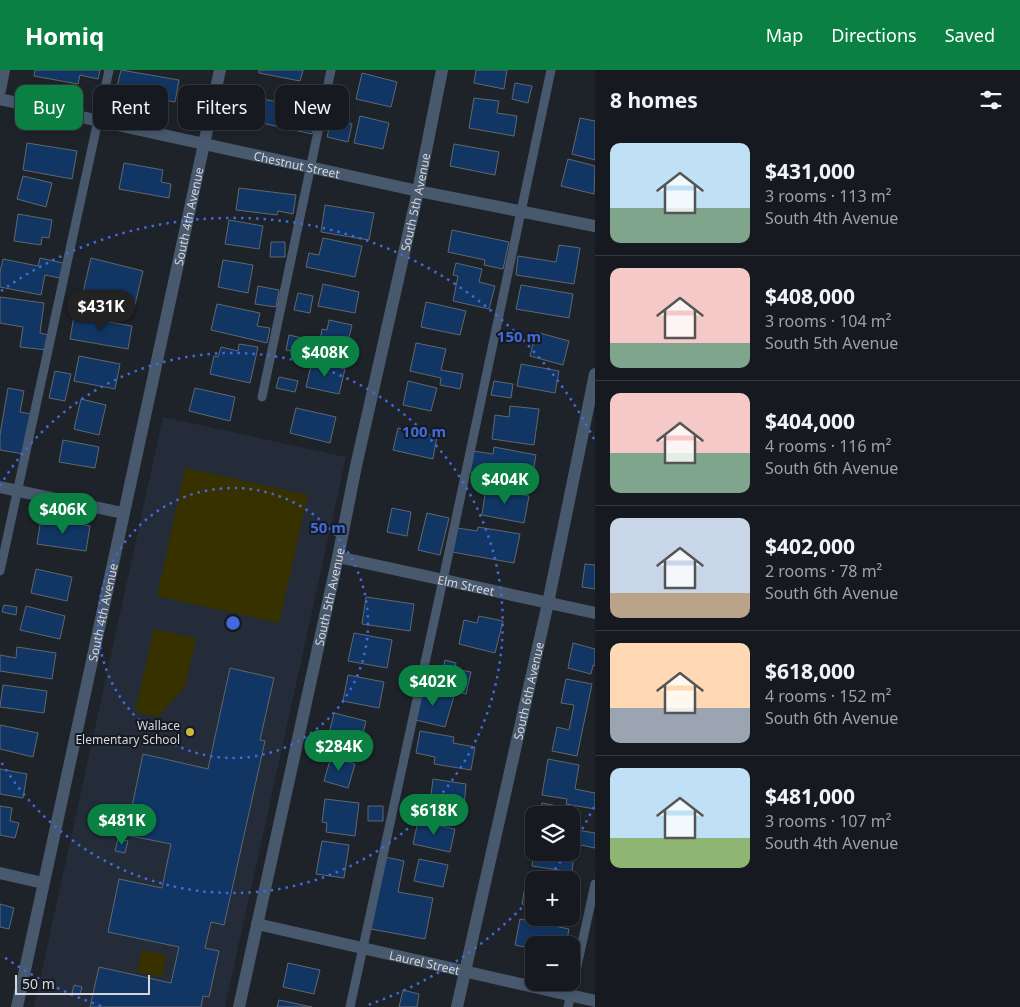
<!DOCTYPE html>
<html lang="en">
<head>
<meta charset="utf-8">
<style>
	:root { --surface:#161a20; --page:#23272d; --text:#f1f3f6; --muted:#9ea1a5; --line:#35383e; --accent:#0b8043 }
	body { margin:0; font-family:"Noto Sans",sans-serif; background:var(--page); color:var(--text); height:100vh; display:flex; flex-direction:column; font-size:19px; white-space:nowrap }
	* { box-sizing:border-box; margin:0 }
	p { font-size:16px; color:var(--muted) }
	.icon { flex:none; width:28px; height:28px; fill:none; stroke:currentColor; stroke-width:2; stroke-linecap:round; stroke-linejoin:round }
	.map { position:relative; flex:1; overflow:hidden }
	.side { display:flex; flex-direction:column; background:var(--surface); width:425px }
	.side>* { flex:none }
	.hud { position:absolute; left:15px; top:15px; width:475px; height:45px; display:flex; gap:10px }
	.controls { position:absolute; left:525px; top:736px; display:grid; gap:10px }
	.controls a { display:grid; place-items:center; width:55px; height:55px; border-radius:10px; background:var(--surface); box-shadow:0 2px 8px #0003,0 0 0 1px var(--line); font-size:25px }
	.scale { position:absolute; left:15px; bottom:12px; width:135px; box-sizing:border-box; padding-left:5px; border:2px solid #d4d7dc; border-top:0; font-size:14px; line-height:18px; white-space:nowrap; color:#d4d7dc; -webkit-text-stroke:4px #151a21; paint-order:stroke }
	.price { position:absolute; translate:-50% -42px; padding:0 11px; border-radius:18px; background:var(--accent); color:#fff; font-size:16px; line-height:32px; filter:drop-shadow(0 1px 2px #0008) }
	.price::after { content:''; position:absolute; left:50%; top:30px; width:15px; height:11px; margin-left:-8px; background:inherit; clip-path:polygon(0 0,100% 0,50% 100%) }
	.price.on { background:#222; color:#fff }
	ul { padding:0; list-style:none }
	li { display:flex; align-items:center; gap:15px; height:125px; padding:0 15px }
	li+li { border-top:1px solid var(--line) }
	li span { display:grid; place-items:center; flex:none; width:140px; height:100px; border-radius:10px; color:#555 }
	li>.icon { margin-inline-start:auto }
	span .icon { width:60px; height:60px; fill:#fffc; stroke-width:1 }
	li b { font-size:21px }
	h2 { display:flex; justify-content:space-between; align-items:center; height:60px; padding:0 15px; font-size:21px }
	.pill { padding:0 18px; border-radius:10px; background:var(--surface); box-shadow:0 2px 8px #0003,0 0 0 1px var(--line); font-size:18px; line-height:45px }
	.pill.on { background:var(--accent); color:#fff }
	header { display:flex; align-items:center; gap:30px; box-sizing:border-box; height:70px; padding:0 25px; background:var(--accent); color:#fff }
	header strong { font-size:24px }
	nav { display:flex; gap:28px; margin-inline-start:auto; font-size:18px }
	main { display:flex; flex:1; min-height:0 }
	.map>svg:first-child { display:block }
	.built { fill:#232c38 }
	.green { fill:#373100 }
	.building { fill:#113664; stroke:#60676f }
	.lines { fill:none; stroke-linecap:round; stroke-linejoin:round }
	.lane { stroke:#48596e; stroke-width:9 }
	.street { stroke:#48596e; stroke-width:12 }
	.ring { fill:none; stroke:#4269d9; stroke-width:2.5; stroke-dasharray:2.5 5 }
	.poi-dot { fill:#c8bb3b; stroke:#151a21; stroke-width:2 }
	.labels { text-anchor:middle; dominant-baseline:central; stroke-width:4; stroke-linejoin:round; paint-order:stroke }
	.street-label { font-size:12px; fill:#d4d7dc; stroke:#151a21 }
	.poi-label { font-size:12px; fill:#d4d7dc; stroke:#151a21; text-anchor:end }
	.centre { fill:#4269d9; stroke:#151a21; stroke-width:2.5 }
	.ring-label { font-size:15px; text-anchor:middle; font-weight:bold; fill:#4269d9; stroke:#151a21; stroke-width:4; stroke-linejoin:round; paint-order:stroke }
</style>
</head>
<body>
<header>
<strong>Homiq</strong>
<nav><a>Map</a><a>Directions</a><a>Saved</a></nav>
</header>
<main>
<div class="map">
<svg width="595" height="937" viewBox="0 0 595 937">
	<rect width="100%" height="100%" fill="#1e232a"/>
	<path class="built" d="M163 347 346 387 225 937H34Z"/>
	<path class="green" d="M185 398 308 425 279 553 157 526Z
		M154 559 196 568 185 617 158 647 135 642Z
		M142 880 167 885 162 907 137 902Z"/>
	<path class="building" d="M35 0H100L98 9 80 5 78 14 34 6Z
		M121 0 179 10 175 32 116 21Z
		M259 0H303L300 11 259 3Z
		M476 0H507L504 19 474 13Z
		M362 3 397 12 391 37 356 29Z
		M515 13 532 16 528 33 512 29Z
		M253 27 317 40 312 64 248 50Z
		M474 28 499 31 497 43 517 46 514 66 469 58Z
		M360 46 389 53 383 79 354 73Z
		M580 48 595 51V90L572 84Z
		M331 50 352 54 348 72 327 67Z
		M27 73 77 81 72 109 23 100Z
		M454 74 499 82 495 105 450 96Z
		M568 89 595 96 594 124 561 116Z
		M124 93 163 100 161 112 171 114 169 128 119 119Z
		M23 106 52 113 46 137 17 129Z
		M239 118 296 125 293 144 278 141 277 145 236 140Z
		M325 135 374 143 369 170 321 162Z
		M18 144 52 150 49 168 42 167 41 175 14 171Z
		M229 150 263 156 259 179 225 174Z
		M452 160 509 172 503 199 484 195 485 190 448 182Z
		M323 168 362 176 355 207 306 197 309 183 319 185Z
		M271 172H285V187H270Z
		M559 175 580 178 574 214 516 205 518 186 556 192Z
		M40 188 63 193 60 208 45 205 41 225 0 217V202L3 189 38 196Z
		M91 188 143 201 133 243 81 231Z
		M223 190 253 195 248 223 218 217Z
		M456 193 482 199 479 212 495 216 489 239 453 231 458 206 453 205Z
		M323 214 359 222 355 243 318 236Z
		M521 215 573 224 569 248 516 239Z
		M258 216 279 220 276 237 255 234Z
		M298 223 313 226 310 243 294 240Z
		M0 227 44 233 40 263 49 265 47 280 20 277 23 257 0 253Z
		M426 232 466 241 460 265 421 257Z
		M217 234 260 243 257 256 270 258 267 273 211 260Z
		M74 246 132 256 128 279 70 269Z
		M329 250 352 255 346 281 319 276 322 259 327 260Z
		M536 262 569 271 563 295 530 286Z
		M289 265 307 269 304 283 286 280Z
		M416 273 446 279 441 300 463 304 460 319 440 315 441 308 410 301Z
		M239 274 258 277 250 313 210 304 214 286 218 287 221 277 238 281Z
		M79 286 120 294 115 319 74 311Z
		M312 291 345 299 339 324 306 317Z
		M521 294 559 301 555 323 517 316Z
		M55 301 71 304 65 331 49 328Z
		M279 307 298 311 295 322 276 318Z
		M408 311 437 318 431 341 403 335Z
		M494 311 513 314 511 328 491 325Z
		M8 318 24 321 20 342 31 344 24 384 0 380V365Z
		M195 318 235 327 230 351 189 341Z
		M81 329 106 335 99 365 74 359Z
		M510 336 539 339 534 375 492 369 495 345 509 347Z
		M296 338 336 347 330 373 290 363Z
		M398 358 437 366 433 389 393 380Z
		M63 370 99 377 95 398 59 392Z
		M494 377 536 385 531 414 470 402 474 381 493 384Z
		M486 418 529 426 524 453 482 445Z
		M392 438 411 442 407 466 387 462Z
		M427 443 449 448 440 485 418 480Z
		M41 448 90 456 86 481 37 474Z
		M478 457 520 464 514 493 452 482 457 458 477 461Z
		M585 494 595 495V519L582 517Z
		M36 499 72 507 67 531 31 523Z
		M366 527 414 534 410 561 362 554Z
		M4 535 17 537 16 545 2 542Z
		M26 536 65 546 60 569 20 560Z
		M479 546 503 551 495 583 459 574 464 550 477 553Z
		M354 563 392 570 387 598 348 591Z
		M573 573 595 579V596L593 595 591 604 568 598Z
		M17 577 56 583 52 609 0 601V585L16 588Z
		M445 590 456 593 455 599 471 602 466 624 439 618Z
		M230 598 274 608 260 670 265 671 224 855 211 852 205 878 219 881 209 927 203 926 201 937H90L99 897 171 913 179 877 108 862 119 809 162 818 171 774 126 765 143 684 208 699Z
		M348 605 384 612 379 638 343 631Z
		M566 609 592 614 577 686 552 681 557 657 569 660 574 635 561 633Z
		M3 615 47 621 44 643 0 637Z
		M421 617 454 626 445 657 412 649Z
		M334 643 366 651 360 676 328 668Z
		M0 655 38 663 33 687 0 679Z
		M420 661 454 667 453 673 475 677 471 700 434 694 435 687 416 683Z
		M331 687 355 694 348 718 324 711Z
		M548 689 579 695 575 719 595 723V739L566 734 567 729 542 725Z
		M0 699 27 704 23 728 0 724Z
		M433 709 466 714 464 737 430 733Z
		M325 729 359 733 355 766 326 762 327 753 322 752Z
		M542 733 567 738 565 745H539Z
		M0 736 12 738 10 751 19 753 15 768 0 765Z
		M368 736H383V751H368Z
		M418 751 455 759 450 782 413 774Z
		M571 759 595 763V778L571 773Z
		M118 769 128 771 125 783 115 781Z
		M322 771 349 775 344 808 316 804Z
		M534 782 574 783 572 802 532 796Z
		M385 787 404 791 398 822 433 828 425 869 371 859Z
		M419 789 448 795 443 817 414 811Z
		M526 811 534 812V836L522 834Z
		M571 832 581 833 578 851 565 848H571Z
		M0 834 14 838 9 859 0 857Z
		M520 849 569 859 566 875H534V879L515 875Z
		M288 893 320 900 314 924 283 917Z
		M74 915 82 917 80 924 72 923Z
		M403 920 419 924 417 937H399Z
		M279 930 312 937H277Z"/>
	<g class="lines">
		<path class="lane" d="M262 327 331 0
			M0 501 109 0
			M350 937 443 510 551 0
			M568 937 595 814"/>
		<g class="street">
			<path d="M0 20 4 0"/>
			<path id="s1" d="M0 29 418 121 595 156"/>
			<path d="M0 417 123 443"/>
			<path id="s2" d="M338 487 595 543"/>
			<path d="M0 803 43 813"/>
			<path id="s3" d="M257 854 595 931"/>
			<path id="s4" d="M17 937 220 0"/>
			<path id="s5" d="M239 937 338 487 356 396 418 121 442 0"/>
			<path id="s6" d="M457 937 548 533 595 304"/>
		</g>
	</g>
	<g class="ring">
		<circle cx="233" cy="553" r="135"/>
		<path d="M0 416A270 270 0 1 1 0 690"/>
		<path d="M594 737A405 405 0 0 1 573 774M565 785A405 405 0 0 1 548 808M532 827A405 405 0 0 1 365 936M101 936A405 405 0 0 1 1 885M1 221A405 405 0 0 1 594 369"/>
	</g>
	<circle class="poi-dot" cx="190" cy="662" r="5"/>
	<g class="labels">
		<g class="street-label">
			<text stroke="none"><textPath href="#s1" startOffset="304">Chestnut Street</textPath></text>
			<text stroke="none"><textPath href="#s5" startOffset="824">South 5th Avenue</textPath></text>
			<text stroke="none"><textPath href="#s4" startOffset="809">South 4th Avenue</textPath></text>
			<text stroke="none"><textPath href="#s2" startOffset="131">Elm Street</textPath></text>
			<text stroke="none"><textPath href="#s5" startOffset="420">South 5th Avenue</textPath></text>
			<text stroke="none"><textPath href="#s4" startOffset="404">South 4th Avenue</textPath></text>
			<text stroke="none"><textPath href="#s6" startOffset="324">South 6th Avenue</textPath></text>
			<text stroke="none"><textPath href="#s3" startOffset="172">Laurel Street</textPath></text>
		</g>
		<g class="poi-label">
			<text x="180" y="655">Wallace<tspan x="180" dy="14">Elementary School</tspan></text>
		</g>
	</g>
	<circle cx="233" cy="553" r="8" class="centre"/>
	<g class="ring-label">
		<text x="519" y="272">150 m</text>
		<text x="424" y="367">100 m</text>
		<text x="328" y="463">50 m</text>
	</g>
</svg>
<div class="controls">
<a><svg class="icon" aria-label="layers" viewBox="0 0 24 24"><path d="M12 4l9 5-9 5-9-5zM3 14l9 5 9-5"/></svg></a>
<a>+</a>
<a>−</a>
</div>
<div class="scale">50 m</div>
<b class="price on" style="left:101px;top:262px">$431K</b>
<b class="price" style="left:325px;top:308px">$408K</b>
<b class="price" style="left:505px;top:435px">$404K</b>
<b class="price" style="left:63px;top:465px">$406K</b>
<b class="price" style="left:433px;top:637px">$402K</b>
<b class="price" style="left:339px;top:702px">$284K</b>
<b class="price" style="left:434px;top:766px">$618K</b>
<b class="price" style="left:122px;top:776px">$481K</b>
<div class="hud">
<a class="pill on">Buy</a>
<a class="pill">Rent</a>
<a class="pill">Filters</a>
<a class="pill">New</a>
</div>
</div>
<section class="side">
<h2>8 homes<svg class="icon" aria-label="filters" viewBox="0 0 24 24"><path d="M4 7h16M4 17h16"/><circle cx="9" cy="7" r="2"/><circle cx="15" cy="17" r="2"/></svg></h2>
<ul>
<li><span style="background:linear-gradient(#bfe0f5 65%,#7fa58c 0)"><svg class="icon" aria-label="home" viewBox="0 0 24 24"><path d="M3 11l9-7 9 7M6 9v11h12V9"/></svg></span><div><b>$431,000</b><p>3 rooms · 113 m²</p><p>South 4th Avenue</p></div></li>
<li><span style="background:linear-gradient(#f6c9c9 75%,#7fa58c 0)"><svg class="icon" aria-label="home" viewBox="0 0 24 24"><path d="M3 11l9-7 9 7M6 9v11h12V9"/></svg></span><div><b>$408,000</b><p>3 rooms · 104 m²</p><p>South 5th Avenue</p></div></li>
<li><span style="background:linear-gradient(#f6c9c9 60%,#7fa58c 0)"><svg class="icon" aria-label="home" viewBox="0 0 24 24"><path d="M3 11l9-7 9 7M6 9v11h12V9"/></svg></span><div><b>$404,000</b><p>4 rooms · 116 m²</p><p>South 6th Avenue</p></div></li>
<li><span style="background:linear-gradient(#c9d6e8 75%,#b9a48a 0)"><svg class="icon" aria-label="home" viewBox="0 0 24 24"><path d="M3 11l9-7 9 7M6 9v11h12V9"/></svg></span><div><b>$402,000</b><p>2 rooms · 78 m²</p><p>South 6th Avenue</p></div></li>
<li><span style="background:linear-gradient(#ffd9b3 65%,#9aa5b1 0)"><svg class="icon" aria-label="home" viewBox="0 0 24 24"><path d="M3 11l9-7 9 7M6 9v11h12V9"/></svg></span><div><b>$618,000</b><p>4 rooms · 152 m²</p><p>South 6th Avenue</p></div></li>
<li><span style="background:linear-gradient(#bfe0f5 70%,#8fb573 0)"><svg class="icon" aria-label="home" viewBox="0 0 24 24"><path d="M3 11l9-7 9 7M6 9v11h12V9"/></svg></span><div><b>$481,000</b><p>3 rooms · 107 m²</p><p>South 4th Avenue</p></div></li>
</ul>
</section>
</main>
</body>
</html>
